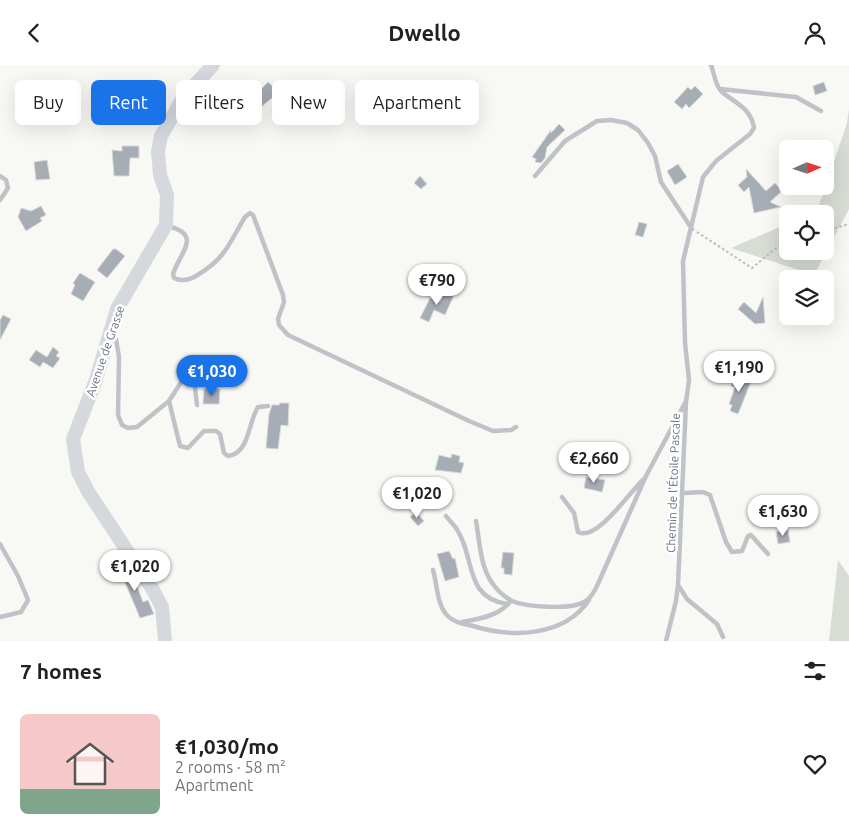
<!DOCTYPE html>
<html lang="en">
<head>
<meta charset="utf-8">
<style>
	:root { --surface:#fff; --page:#f6f6f6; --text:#202124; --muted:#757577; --line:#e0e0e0; --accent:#1a73e8 }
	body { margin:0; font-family:Ubuntu,sans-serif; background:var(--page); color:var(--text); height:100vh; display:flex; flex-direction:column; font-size:19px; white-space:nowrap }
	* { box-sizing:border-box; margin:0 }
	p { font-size:16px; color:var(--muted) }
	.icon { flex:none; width:28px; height:28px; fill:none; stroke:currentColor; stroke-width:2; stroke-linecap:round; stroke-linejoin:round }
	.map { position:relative; height:576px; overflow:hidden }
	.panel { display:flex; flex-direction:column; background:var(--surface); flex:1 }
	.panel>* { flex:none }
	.banner { position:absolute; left:15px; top:15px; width:500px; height:45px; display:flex; gap:10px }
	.needle { width:32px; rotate:87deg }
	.controls { position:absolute; left:779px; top:75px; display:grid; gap:10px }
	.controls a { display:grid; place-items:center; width:55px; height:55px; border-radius:8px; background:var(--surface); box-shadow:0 5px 20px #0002; font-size:25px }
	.price { position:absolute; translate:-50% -42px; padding:0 11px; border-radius:18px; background:#fff; color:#222; font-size:16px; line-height:32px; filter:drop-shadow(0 1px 2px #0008) }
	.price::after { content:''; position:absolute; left:50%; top:30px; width:15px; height:11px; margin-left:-8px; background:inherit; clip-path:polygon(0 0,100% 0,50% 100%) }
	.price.current { background:var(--accent); color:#fff }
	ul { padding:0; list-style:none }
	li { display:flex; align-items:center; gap:15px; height:125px; padding:0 20px }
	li+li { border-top:1px solid var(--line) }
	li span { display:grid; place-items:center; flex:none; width:140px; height:100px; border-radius:8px; color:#555 }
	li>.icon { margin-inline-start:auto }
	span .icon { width:60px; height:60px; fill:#fffc; stroke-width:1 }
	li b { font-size:21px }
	h2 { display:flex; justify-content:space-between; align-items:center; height:60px; padding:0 20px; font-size:21px }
	.tag { padding:0 18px; border-radius:8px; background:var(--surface); box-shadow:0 5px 20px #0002; font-size:18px; line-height:45px }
	.tag.current { background:var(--accent); color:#fff }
	header { display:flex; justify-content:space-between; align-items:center; height:65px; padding:0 20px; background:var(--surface); font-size:22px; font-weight:700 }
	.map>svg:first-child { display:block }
	.green { fill:#d7dcd5 }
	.building { fill:#a7adb4; stroke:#d9dad8 }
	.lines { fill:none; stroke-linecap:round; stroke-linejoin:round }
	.path { stroke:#babcbf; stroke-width:2; stroke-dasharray:2.5 2.5; stroke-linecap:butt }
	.lane { stroke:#bfc3c7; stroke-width:4.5 }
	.primary { stroke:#d5d8dd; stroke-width:14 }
	.labels { text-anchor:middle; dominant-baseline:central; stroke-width:5; stroke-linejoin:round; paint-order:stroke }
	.street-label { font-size:12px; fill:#697584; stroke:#fff }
</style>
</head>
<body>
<header><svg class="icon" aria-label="back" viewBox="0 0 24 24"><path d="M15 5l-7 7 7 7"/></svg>Dwello<svg class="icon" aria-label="person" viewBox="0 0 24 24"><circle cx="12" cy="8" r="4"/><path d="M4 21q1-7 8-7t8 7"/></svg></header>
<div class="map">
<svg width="849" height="576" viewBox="0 0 849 576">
	<rect width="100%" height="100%" fill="#f8f8f5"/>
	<path class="green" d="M849 44V144L814 210 731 183 787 159 788 186H825V149H810L817 146 847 58Z
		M838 495 849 511V576H829Z"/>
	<path class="building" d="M268 17 279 27 260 43 254 37 258 33 253 28 259 22 261 24Z
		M824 17 827 26 815 30 813 21Z
		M695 21 703 29 689 43 686 39 682 44 674 37 688 22 691 25Z
		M140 34 150 39 145 46 136 41Z
		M132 40 141 46 132 60 124 54Z
		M559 59 565 65 547 82 545 93 541 98 535 97 536 94 532 92 551 65V68Z
		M122 81H139V93H130L129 111H114L112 85 122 86Z
		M47 95 50 114 36 115 34 97Z
		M678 99 687 112 675 120 667 106Z
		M746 104 766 126 775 118 782 126 770 137 781 142 754 148 749 122 744 127 738 120 747 112Z
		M420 111 427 119 421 124 414 118Z
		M41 141 46 150 40 153 42 156 26 166 18 152 21 143 31 146Z
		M639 157 647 159 643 172 635 170Z
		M113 184H116L125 191 107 213 97 205Z
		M80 208 95 217 83 236 71 229 75 220 73 218Z
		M445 226 454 230 445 250 434 245 429 257 420 253 430 233 440 237Z
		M763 232 765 258 755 259 738 244 744 237 756 248Z
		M3 250 11 254 0 275V255Z
		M53 282 59 287 56 291 60 293 53 303 43 297 40 302 29 295 36 285 47 292Z
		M741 309 752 314 738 349 730 346 732 340 729 339 735 322 731 321 734 313 738 315Z
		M204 324H220L219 339H203Z
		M280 338H289L288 361 281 360 278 384 266 383 269 349 272 340H279Z
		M452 389 460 391 459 397 464 398 461 408 435 405 439 390 451 393Z
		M586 412 605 415 602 427 584 423Z
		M416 447 424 456 418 461 410 452Z
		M788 465 790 477 778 479 776 467Z
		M449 486 453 494 455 493 459 512 445 516 437 489Z
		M503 487 514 488 512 510 504 509V503H501Z
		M120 491 133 511 143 537 148 535 154 549 140 553 121 508 124 506 116 493Z"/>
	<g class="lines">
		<path class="path" d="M825 166 849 159
			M697 167 752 203 788 173"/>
		<path class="lane" d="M720 24 796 32 821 46
			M0 111 6 115 8 123 0 135
			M535 111 565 76 597 56 611 55 627 58 638 65 648 78 655 91 661 117 692 164
			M167 161C204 169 179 189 173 209L174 213C182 217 189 215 196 211 226 193 228 180 245 152L250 148 253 150 283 230 284 237 278 254 279 260 288 270 469 356 493 366 511 365 516 362
			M115 268 119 292 118 350 122 360 128 363 137 362 169 336 187 308 190 306 194 314 197 340
			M169 336 180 381 188 383 204 366H216L220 369 224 388 228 391C250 388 248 357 258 342L268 341
			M683 428 703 427 710 430 726 477 732 487 742 486 748 471 751 470 768 489
			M562 432 574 448 578 467C597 477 630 426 644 414
			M446 451C449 455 453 459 456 463 476 492 463 532 507 539
			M476 456C480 478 480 507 497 524 500 528 508 534 512 536 526 542 571 545 584 537 593 532 597 521 601 512L646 411 685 338
			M0 479 18 511 28 535 21 547 0 552
			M433 505C437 518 437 539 446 549 452 557 464 559 473 561 512 573 564 572 589 535
			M678 520 687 534 717 559 723 572
			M462 557C479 554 498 551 509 538
			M666 576 676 536 678 520 686 337 689 315 685 278 683 196 703 112 716 96 750 69 754 63C751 42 734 38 721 26 715 20 714 7 711 0"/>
		<path class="primary" d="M165 576 162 542 153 525 89 428 78 407 73 374 96 315 117 244 166 160 167 130 160 110 158 86 161 71 183 33 213 0"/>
	</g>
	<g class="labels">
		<g class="street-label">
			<text transform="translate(105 286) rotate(-71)">Avenue de Grasse</text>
			<text transform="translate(673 418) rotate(-88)">Chemin de l'Étoile Pascale</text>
		</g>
	</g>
</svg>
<div class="controls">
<a><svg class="needle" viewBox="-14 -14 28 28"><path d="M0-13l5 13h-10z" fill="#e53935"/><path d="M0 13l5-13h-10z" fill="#757577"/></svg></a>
<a><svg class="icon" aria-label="locate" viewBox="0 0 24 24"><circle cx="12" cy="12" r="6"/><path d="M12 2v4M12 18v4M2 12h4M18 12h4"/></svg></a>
<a><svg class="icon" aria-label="layers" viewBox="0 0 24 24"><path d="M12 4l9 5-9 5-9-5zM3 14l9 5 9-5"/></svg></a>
</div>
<b class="price" style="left:437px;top:241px">€790</b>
<b class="price" style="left:739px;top:328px">€1,190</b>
<b class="price current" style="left:212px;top:332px">€1,030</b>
<b class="price" style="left:594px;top:419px">€2,660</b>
<b class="price" style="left:417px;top:454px">€1,020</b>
<b class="price" style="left:783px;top:472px">€1,630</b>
<b class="price" style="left:135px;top:527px">€1,020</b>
<div class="banner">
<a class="tag">Buy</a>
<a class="tag current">Rent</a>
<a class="tag">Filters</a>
<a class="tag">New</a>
<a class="tag">Apartment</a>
</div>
</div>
<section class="panel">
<h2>7 homes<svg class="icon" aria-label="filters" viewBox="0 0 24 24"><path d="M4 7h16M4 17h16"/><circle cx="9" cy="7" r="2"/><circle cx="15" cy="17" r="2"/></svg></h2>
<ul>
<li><span style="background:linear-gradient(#f6c9c9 75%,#7fa58c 0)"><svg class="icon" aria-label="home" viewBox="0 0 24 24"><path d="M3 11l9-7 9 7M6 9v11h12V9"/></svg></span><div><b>€1,030/mo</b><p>2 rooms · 58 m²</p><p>Apartment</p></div><svg class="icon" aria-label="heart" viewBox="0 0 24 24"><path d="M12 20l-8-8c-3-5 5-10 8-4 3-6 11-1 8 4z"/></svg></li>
</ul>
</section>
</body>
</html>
